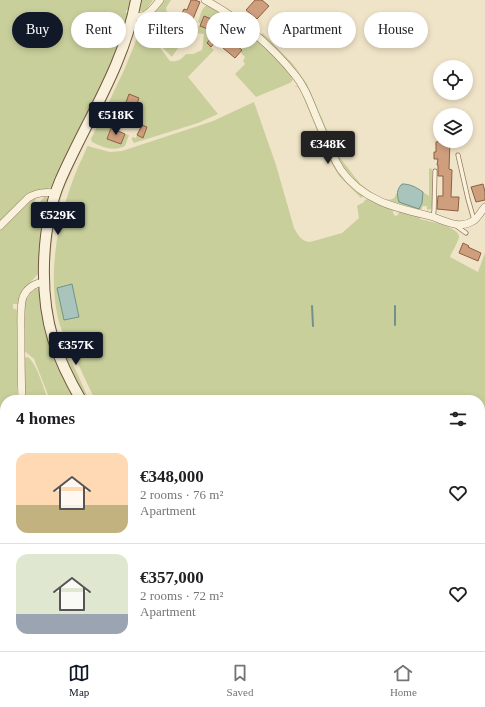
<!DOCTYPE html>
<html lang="en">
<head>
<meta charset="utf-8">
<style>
	:root { --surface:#fff; --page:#f2f2f2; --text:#202124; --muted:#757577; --line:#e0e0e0; --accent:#111827 }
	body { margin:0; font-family:Georgia,serif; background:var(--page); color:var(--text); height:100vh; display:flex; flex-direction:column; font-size:15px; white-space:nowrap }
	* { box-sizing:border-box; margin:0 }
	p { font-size:13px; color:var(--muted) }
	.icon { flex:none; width:22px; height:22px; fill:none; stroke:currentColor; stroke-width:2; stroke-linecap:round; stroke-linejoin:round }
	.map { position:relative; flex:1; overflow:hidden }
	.side { position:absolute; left:0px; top:395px; width:485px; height:256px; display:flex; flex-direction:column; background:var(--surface); border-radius:16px 16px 0 0; box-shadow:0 2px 6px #0003 }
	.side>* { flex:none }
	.banner { position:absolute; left:12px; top:12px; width:461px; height:36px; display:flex; gap:8px }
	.controls { position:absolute; left:433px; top:60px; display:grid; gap:8px }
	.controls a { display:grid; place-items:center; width:40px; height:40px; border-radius:50%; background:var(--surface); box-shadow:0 2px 6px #0003; font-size:20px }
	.price { position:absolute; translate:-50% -34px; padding:0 9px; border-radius:4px; background:var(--accent); color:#fff; font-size:13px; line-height:26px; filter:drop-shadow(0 1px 2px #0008) }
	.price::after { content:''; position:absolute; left:50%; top:24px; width:12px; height:9px; margin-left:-6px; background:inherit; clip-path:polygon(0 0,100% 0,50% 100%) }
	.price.selected { background:#222; color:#fff }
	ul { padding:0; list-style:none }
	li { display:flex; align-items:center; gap:12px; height:100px; padding:0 16px }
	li+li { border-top:1px solid var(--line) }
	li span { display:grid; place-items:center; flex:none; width:112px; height:80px; border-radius:12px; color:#555 }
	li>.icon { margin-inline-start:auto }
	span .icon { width:48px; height:48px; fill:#fffc; stroke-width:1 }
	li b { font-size:17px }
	h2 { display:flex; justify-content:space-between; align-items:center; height:48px; padding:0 16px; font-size:17px }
	.tag { padding:0 14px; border-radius:18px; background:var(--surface); box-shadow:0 2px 6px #0003; font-size:14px; line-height:36px }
	.tag.selected { background:var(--accent); color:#fff }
	.tabs { display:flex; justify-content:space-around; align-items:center; height:56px; border-top:1px solid var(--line); background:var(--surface); font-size:11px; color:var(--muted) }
	.tabs a { display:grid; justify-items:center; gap:2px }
	.tabs .selected { color:var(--accent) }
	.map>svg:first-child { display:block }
	.green { fill:#c9cf9b }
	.water { fill:#a9c4bc; stroke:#6f938a }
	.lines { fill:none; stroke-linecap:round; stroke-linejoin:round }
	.stream { stroke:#6f938a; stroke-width:2 }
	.building { fill:#cf9f7d; stroke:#8d5f41 }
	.lane-casing { stroke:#8d765c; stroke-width:5 }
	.street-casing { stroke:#8d765c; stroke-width:8 }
	.secondary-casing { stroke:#6f573f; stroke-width:12 }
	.lane { stroke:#faf1dc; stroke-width:3.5 }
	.street { stroke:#faf1dc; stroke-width:7 }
	.secondary { stroke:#faf1dc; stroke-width:10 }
</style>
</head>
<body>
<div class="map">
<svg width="485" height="651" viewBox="0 0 485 651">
	<rect width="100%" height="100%" fill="#f0e4c8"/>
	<path class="green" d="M0 0H131L129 10H126V13L129 14 117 51 99 91 54 186 47 189 35 198 36 200 34 201 36 204 40 202 44 197H47L49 202 39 273 25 288 20 297 18 304H13V308L17 310V400H5V646H310L314 651H0Z
		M139 0H153L145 12H142L139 10Z
		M163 0H171L166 8C169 18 164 26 161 35L169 40 168 43 178 48 172 57 163 48 147 25 148 17 157 10Z
		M207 5 227 18 221 26 219 25 220 23 204 16 201 24 198 22C200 17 201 8 207 5Z
		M196 26H200L216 32 207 43 214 50 188 77 218 114 198 123 134 143 132 140V137L136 138 137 135 143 138 147 127 120 116 116 126 112 125 107 138 121 144 125 134 129 135 125 146C114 152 102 147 92 142L91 139 106 108 108 109 110 105 108 104 125 68 141 28 143 27 145 28 170 61C177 62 181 60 186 54H193L202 50 204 34 194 33Z
		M263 33 293 64 307 84 338 155C342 161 347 166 351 172 355 177 359 183 363 186 369 191 387 204 394 198 395 197 396 194 397 193L398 199 422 202 423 192 429 196V168L432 169V205L431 209 427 210V207L426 206H423L421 211 377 198 356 183 351 175 340 164 307 89 308 88 303 80 261 35Z
		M253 36C265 48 287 65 293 80L290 83 256 97 235 74 245 64 243 61 245 57 240 52Z
		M293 86H297L302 89 324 142 363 196 361 198 339 176 333 166 326 153 302 94 298 87Z
		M254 102 276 165 294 228C298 235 301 241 310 242L342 233 359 218 357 206 364 202V201L368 198 393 209V213L395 216 398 215 399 211 420 217V219C428 221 460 227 459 237 458 242 452 252 450 257L478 272 485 253V651H329L326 646H480V400H95L80 368 65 338 72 334 74 332 68 334 64 336C62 330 59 324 58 318 47 270 59 212 78 167 81 161 84 154 87 147L88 146 91 147 110 152 122 151 198 126 213 121Z
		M82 145 83 146 82 148C76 162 69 176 63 191 54 218 51 246 49 274H48C47 242 54 209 65 179 70 168 76 156 82 145Z
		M35 289H38L41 292 77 400H50L34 359C31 356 26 353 24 350L25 302C27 296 29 292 35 289Z
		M59 340H60L61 341 78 375 89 400H87L70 369Z
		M28 357C37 364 44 389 48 400H24V358Z"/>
	<path class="water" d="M402 184C410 184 416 187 423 192L422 203 419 209 399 202C397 195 396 190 402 184Z
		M72 284 79 317 64 320 57 288Z"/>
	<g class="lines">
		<path class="stream" d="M312 306 313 326
			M395 325V306"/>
	</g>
	<path class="building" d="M191 0H195L200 2 186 36 184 35 179 47 169 42 171 38 162 35 168 20 177 24 184 9 187 10Z
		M255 0H262L269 6 257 19 246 10Z
		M204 16 221 23 217 31 221 35 211 47 207 43 216 32 200 26Z
		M230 30 242 39 237 46 242 50 235 58 223 48 228 42 223 38Z
		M129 94 139 98 134 112 124 108Z
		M142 125 147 127 143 138 137 135Z
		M111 128 125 134 121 144 107 139Z
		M444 141H450L449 169 452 170 451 197H459L458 211 437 209 438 196H443V176H438V165H437L438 159H434V152H436V142Z
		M483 184 485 192V200L476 202 471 187Z
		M463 243 469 246 468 247 481 253 478 261 459 253Z"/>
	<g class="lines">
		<defs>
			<path id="lane" d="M458 155 468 199 474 220
				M433 217 434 211 435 171
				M455 225 466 233"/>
			<path id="street" d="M205 0C240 19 270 44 295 75 306 88 311 105 318 121 325 137 331 155 341 170 363 201 396 208 430 216 444 220 459 230 473 221 478 218 481 211 485 207
				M132 17C147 18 151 11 160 0
				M0 226 28 198C37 192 46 192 56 193
				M22 400C21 377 21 354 21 331 21 322 20 306 23 297 27 288 35 283 45 282
				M0 602 5 588"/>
			<path id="secondary" d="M81 400C70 381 60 361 53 339 39 293 41 226 60 181 86 121 124 66 136 0
				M314 646 318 651"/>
		</defs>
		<use href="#lane" class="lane-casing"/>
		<use href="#street" class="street-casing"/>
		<use href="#secondary" class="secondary-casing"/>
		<use href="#lane" class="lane"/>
		<use href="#street" class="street"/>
		<use href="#secondary" class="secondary"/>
	</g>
</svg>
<div class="controls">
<a><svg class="icon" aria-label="locate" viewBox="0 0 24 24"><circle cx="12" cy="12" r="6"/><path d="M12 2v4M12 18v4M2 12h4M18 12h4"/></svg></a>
<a><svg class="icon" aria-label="layers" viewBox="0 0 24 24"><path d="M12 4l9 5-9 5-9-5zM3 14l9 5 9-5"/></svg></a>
</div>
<b class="price" style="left:116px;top:136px">€518K</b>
<b class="price selected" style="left:328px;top:165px">€348K</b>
<b class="price" style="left:58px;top:236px">€529K</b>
<b class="price" style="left:76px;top:366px">€357K</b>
<div class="banner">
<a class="tag selected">Buy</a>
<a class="tag">Rent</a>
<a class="tag">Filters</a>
<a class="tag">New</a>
<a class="tag">Apartment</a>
<a class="tag">House</a>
</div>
<section class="side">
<h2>4 homes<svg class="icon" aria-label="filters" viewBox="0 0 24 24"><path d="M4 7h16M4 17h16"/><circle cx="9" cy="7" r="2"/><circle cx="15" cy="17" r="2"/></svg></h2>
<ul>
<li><span style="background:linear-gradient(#ffd9b3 65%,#c2b280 0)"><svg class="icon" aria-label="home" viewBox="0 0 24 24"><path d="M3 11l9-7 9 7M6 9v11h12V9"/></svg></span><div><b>€348,000</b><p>2 rooms · 76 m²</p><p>Apartment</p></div><svg class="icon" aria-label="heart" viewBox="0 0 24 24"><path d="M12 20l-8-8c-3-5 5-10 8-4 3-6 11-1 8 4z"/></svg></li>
<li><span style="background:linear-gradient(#dfe7d0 75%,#9aa5b1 0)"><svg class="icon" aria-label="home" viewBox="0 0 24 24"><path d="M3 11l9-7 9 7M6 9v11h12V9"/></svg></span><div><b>€357,000</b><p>2 rooms · 72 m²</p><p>Apartment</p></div><svg class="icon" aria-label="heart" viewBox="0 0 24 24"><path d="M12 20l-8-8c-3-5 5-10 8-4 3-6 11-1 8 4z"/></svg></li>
</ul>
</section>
</div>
<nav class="tabs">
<a class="selected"><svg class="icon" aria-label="map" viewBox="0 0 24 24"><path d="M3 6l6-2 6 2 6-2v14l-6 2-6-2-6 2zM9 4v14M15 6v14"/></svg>Map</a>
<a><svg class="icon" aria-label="saved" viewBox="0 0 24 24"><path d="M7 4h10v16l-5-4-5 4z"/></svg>Saved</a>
<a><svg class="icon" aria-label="home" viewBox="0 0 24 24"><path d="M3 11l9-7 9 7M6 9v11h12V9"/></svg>Home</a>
</nav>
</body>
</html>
